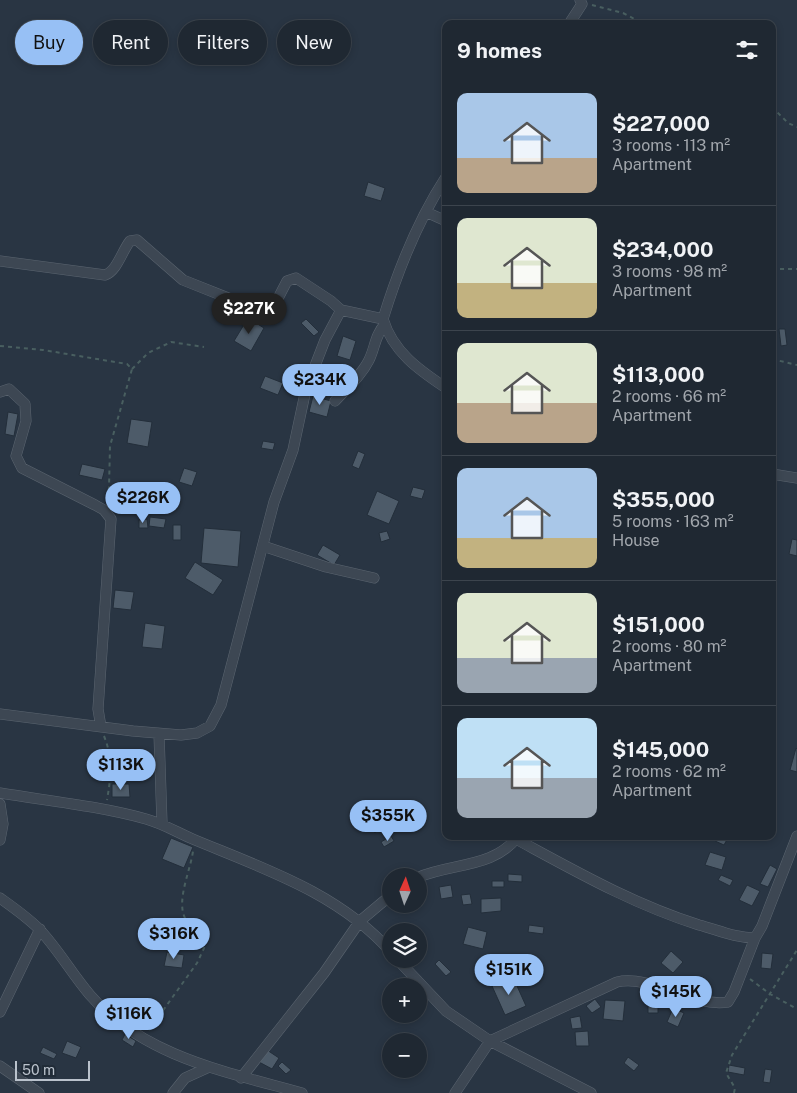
<!DOCTYPE html>
<html lang="en">
<head>
<meta charset="utf-8">
<style>
	:root { --surface:#1f2832; --page:#27303a; --text:#f1f3f6; --muted:#a1a6ac; --line:#3c444d; --accent:#97c0f5 }
	body { margin:0; font-family:"Public Sans",sans-serif; background:var(--page); color:var(--text); height:100vh; display:flex; flex-direction:column; font-size:19px; white-space:nowrap }
	* { box-sizing:border-box; margin:0 }
	p { font-size:16px; color:var(--muted) }
	.icon { flex:none; width:28px; height:28px; fill:none; stroke:currentColor; stroke-width:2; stroke-linecap:round; stroke-linejoin:round }
	.map { position:relative; flex:1; overflow:hidden }
	.drawer { position:absolute; left:442px; top:20px; width:334px; height:820px; display:flex; flex-direction:column; background:var(--surface); border-radius:10px; box-shadow:0 2px 8px #0003,0 0 0 1px var(--line) }
	.drawer>* { flex:none }
	.guide { position:absolute; left:15px; top:20px; width:352px; height:45px; display:flex; gap:10px }
	.needle { width:32px; rotate:3deg }
	.controls { position:absolute; left:382px; top:868px; display:grid; gap:10px }
	.controls a { display:grid; place-items:center; width:45px; height:45px; border-radius:50%; background:var(--surface); box-shadow:0 2px 8px #0003,0 0 0 1px var(--line); font-size:25px }
	.scale { position:absolute; left:15px; bottom:12px; width:75px; box-sizing:border-box; padding-left:5px; border:2px solid #bac2cc; border-top:0; font-size:14px; line-height:18px; white-space:nowrap; color:#bac2cc; -webkit-text-stroke:4px #212c38; paint-order:stroke }
	.price { position:absolute; translate:-50% -42px; padding:0 11px; border-radius:18px; background:var(--accent); color:#111; font-size:16px; line-height:32px; filter:drop-shadow(0 1px 2px #0008) }
	.price::after { content:''; position:absolute; left:50%; top:30px; width:15px; height:11px; margin-left:-8px; background:inherit; clip-path:polygon(0 0,100% 0,50% 100%) }
	.price.active { background:#222; color:#fff }
	ul { padding:0; list-style:none }
	li { display:flex; align-items:center; gap:15px; height:125px; padding:0 15px }
	li+li { border-top:1px solid var(--line) }
	li span { display:grid; place-items:center; flex:none; width:140px; height:100px; border-radius:10px; color:#555 }
	li>.icon { margin-inline-start:auto }
	span .icon { width:60px; height:60px; fill:#fffc; stroke-width:1 }
	li b { font-size:21px }
	h2 { display:flex; justify-content:space-between; align-items:center; height:60px; padding:0 15px; font-size:21px }
	.tag { padding:0 18px; border-radius:22px; background:var(--surface); box-shadow:0 2px 8px #0003,0 0 0 1px var(--line); font-size:18px; line-height:45px }
	.tag.active { background:var(--accent); color:#111 }
	.map>svg:first-child { display:block }
	.building { fill:#4d5b69; stroke:#232e3a }
	.lines { fill:none; stroke-linecap:round; stroke-linejoin:round }
	.minor-casing { stroke:#5b6570; stroke-width:11 }
	.path { stroke:#495f60; stroke-width:2; stroke-dasharray:4 4; stroke-linecap:butt }
	.minor { stroke:#3d4753; stroke-width:10 }
</style>
</head>
<body>
<div class="map">
<svg width="797" height="1093" viewBox="0 0 797 1093">
	<rect width="100%" height="100%" fill="#293543"/>
	<path class="building" d="M368 182 385 188 381 201 364 196Z
		M248 318 264 328 251 351 234 341Z
		M306 319 319 332 314 336 301 323Z
		M779 329H785L787 345 781 346Z
		M343 336 356 341 350 360 337 356Z
		M288 366 298 370 293 381 284 378Z
		M265 376 283 383 278 395 260 388Z
		M313 396 331 401 327 417 309 412Z
		M8 412 18 414 14 436 5 434Z
		M131 419 152 422 148 447 127 443Z
		M263 441 275 443 273 450 261 448Z
		M358 451 365 454 359 469 352 466Z
		M82 464 105 469 102 480 79 475Z
		M184 468 197 472 192 486 179 482Z
		M120 481 147 488 141 514 114 506Z
		M413 487 425 490 422 499 410 496Z
		M377 491 399 501 389 524 367 515Z
		M150 517 166 519 164 528 149 526Z
		M147 519 148 528H139V520Z
		M173 525H181V540H173Z
		M204 528 241 531 238 567 201 563Z
		M387 531 390 539 381 542 379 533Z
		M792 539 797 540V556L789 554Z
		M323 545 340 555 334 565 317 555Z
		M195 562 223 580 213 595 185 578Z
		M115 590 134 592 131 610 113 608Z
		M145 623 165 626 162 649 142 647Z
		M796 748 797 749V772L790 770Z
		M112 784H129L130 797H112Z
		M372 820 380 828 375 833 367 825Z
		M391 836 394 841 384 847 381 842Z
		M718 836H729L724 845 715 841Z
		M171 838 193 847 184 868 162 859Z
		M710 852 726 857 722 870 705 865Z
		M770 865 777 869 768 887 760 884Z
		M508 874 522 875V882L508 881Z
		M721 875 733 880 730 886 718 880Z
		M492 881H504V887H492Z
		M451 885 453 897 441 899 439 887Z
		M747 885 760 891 752 906 739 900Z
		M470 894 472 904 463 905 461 895Z
		M501 898V911L481 913V899Z
		M529 925 544 927 543 934 528 932Z
		M468 927 487 932 483 949 463 944Z
		M671 951 683 962 673 973 661 963Z
		M167 952 184 955 182 968 164 966Z
		M762 953 773 954 771 969 761 968Z
		M439 960 451 972 446 976 435 964Z
		M513 977 526 1006 505 1015 492 986Z
		M648 996H658V1013H648Z
		M595 999 601 1007 592 1013 586 1006Z
		M605 1000 625 1001 623 1021 603 1019Z
		M673 1008 684 1013 678 1027 667 1022Z
		M580 1016 582 1028 572 1029 570 1018Z
		M588 1031 589 1046H576L575 1032Z
		M125 1034 136 1041 133 1047 122 1040Z
		M67 1041 81 1047 76 1058 62 1053Z
		M43 1047 57 1054 54 1059 40 1053Z
		M267 1050 279 1058 272 1069 259 1062Z
		M628 1057 639 1065 634 1071 624 1063Z
		M282 1062 291 1070 286 1074 278 1066Z
		M729 1065 745 1068 744 1075 728 1072Z
		M765 1069 772 1070 770 1083 763 1082Z"/>
	<g class="lines">
		<defs>
			<path id="minor" d="M569 24 582 4 580 0
				M426 212 446 221
				M0 261 105 275C117 271 122 251 130 241L137 240 183 280 266 313 273 308 287 281 296 278 331 301 341 310 383 319C393 352 419 370 446 388
				M383 319C398 270 418 220 446 177
				M0 392 9 389 25 404 26 421 16 456 22 468 95 505 104 510 111 519 98 709 101 727
				M335 401C347 388 361 376 369 360 375 348 375 335 385 324
				M772 474 797 478
				M263 546 326 567 374 578
				M0 714 133 731 181 735 197 733 210 726 221 705 274 502 293 450 306 389 325 340 341 310
				M159 734 162 823
				M0 793C49 801 99 806 146 819 164 824 178 833 195 840 265 869 340 894 391 952
				M0 804 3 824 0 840
				M516 839C577 872 633 904 699 925 718 930 735 938 755 938L762 926 797 836
				M419 877C451 863 495 868 518 836
				M0 898C14 908 27 917 39 929 58 949 72 974 90 995 144 1057 227 1072 302 1093
				M397 959 446 1011 490 1041 591 1093
				M0 1012 40 929
				M0 1066 39 1093
				M241 1078 324 973 360 921 391 895
				M173 1093 185 1078 207 1068
				M455 1093 490 1041 617 982C651 974 692 1008 728 1002L734 992 755 938"/>
		</defs>
		<use href="#minor" class="minor-casing"/>
		<path class="path" d="M592 5 623 13 644 24
			M772 107 788 123 797 127
			M772 269H797
			M0 346 43 350 127 364 132 369 110 446 109 488 106 501
			M772 359 797 365
			M132 369 148 353 171 342 204 347
			M104 736C113 758 111 777 107 800
			M750 979 770 994 797 1009
			M149 1030 197 963 205 946C204 934 190 928 185 918 176 900 191 869 193 851
			M734 1093 735 1088 726 1073 732 1055 797 950"/>
		<use href="#minor" class="minor"/>
	</g>
</svg>
<div class="controls">
<a><svg class="needle" viewBox="-14 -14 28 28"><path d="M0-13l5 13h-10z" fill="#e53935"/><path d="M0 13l5-13h-10z" fill="#a1a6ac"/></svg></a>
<a><svg class="icon" aria-label="layers" viewBox="0 0 24 24"><path d="M12 4l9 5-9 5-9-5zM3 14l9 5 9-5"/></svg></a>
<a>+</a>
<a>−</a>
</div>
<div class="scale">50 m</div>
<b class="price active" style="left:249px;top:335px">$227K</b>
<b class="price" style="left:320px;top:406px">$234K</b>
<b class="price" style="left:143px;top:524px">$226K</b>
<b class="price" style="left:121px;top:791px">$113K</b>
<b class="price" style="left:388px;top:842px">$355K</b>
<b class="price" style="left:174px;top:960px">$316K</b>
<b class="price" style="left:509px;top:996px">$151K</b>
<b class="price" style="left:676px;top:1018px">$145K</b>
<b class="price" style="left:129px;top:1040px">$116K</b>
<div class="guide">
<a class="tag active">Buy</a>
<a class="tag">Rent</a>
<a class="tag">Filters</a>
<a class="tag">New</a>
</div>
<section class="drawer">
<h2>9 homes<svg class="icon" aria-label="filters" viewBox="0 0 24 24"><path d="M4 7h16M4 17h16"/><circle cx="9" cy="7" r="2"/><circle cx="15" cy="17" r="2"/></svg></h2>
<ul>
<li><span style="background:linear-gradient(#a9c7e8 65%,#b9a48a 0)"><svg class="icon" aria-label="home" viewBox="0 0 24 24"><path d="M3 11l9-7 9 7M6 9v11h12V9"/></svg></span><div><b>$227,000</b><p>3 rooms · 113 m²</p><p>Apartment</p></div></li>
<li><span style="background:linear-gradient(#dfe7d0 65%,#c2b280 0)"><svg class="icon" aria-label="home" viewBox="0 0 24 24"><path d="M3 11l9-7 9 7M6 9v11h12V9"/></svg></span><div><b>$234,000</b><p>3 rooms · 98 m²</p><p>Apartment</p></div></li>
<li><span style="background:linear-gradient(#dfe7d0 60%,#b9a48a 0)"><svg class="icon" aria-label="home" viewBox="0 0 24 24"><path d="M3 11l9-7 9 7M6 9v11h12V9"/></svg></span><div><b>$113,000</b><p>2 rooms · 66 m²</p><p>Apartment</p></div></li>
<li><span style="background:linear-gradient(#a9c7e8 70%,#c2b280 0)"><svg class="icon" aria-label="home" viewBox="0 0 24 24"><path d="M3 11l9-7 9 7M6 9v11h12V9"/></svg></span><div><b>$355,000</b><p>5 rooms · 163 m²</p><p>House</p></div></li>
<li><span style="background:linear-gradient(#dfe7d0 65%,#9aa5b1 0)"><svg class="icon" aria-label="home" viewBox="0 0 24 24"><path d="M3 11l9-7 9 7M6 9v11h12V9"/></svg></span><div><b>$151,000</b><p>2 rooms · 80 m²</p><p>Apartment</p></div></li>
<li><span style="background:linear-gradient(#bfe0f5 60%,#9aa5b1 0)"><svg class="icon" aria-label="home" viewBox="0 0 24 24"><path d="M3 11l9-7 9 7M6 9v11h12V9"/></svg></span><div><b>$145,000</b><p>2 rooms · 62 m²</p><p>Apartment</p></div></li>
</ul>
</section>
</div>
</body>
</html>
